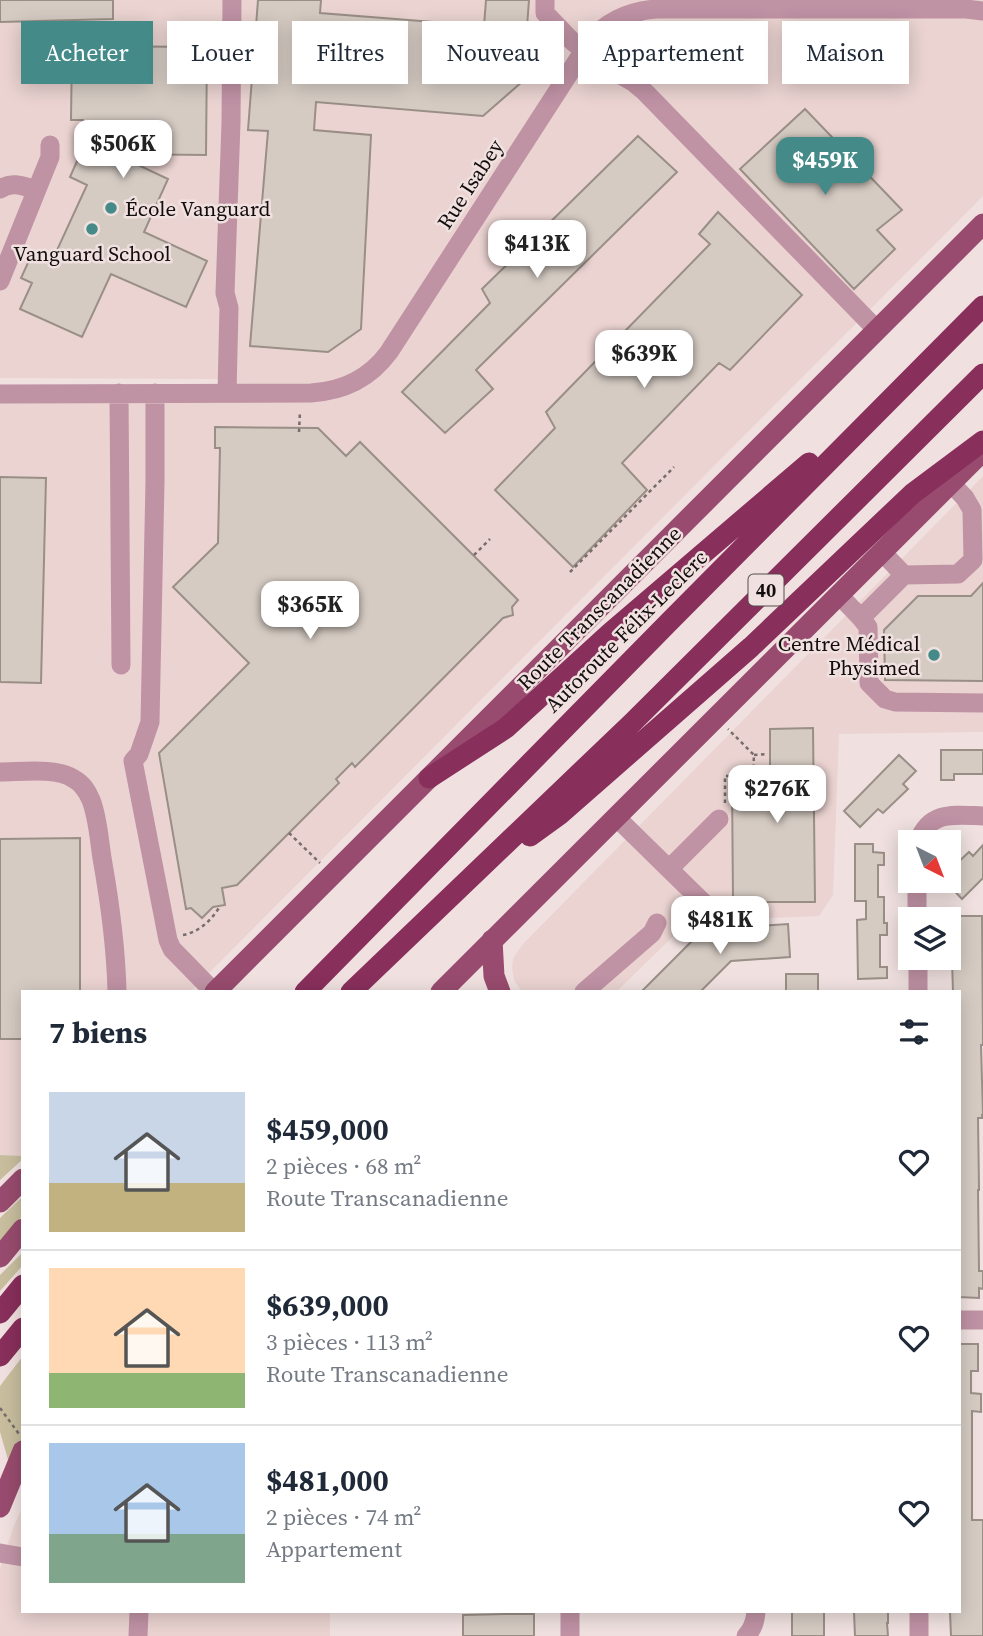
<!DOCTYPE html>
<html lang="fr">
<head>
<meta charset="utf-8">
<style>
	:root { --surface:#fff; --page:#f6f6f7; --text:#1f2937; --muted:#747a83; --line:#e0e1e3; --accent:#438a88 }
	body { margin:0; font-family:"Source Serif 4",serif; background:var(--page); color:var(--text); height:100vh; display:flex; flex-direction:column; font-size:26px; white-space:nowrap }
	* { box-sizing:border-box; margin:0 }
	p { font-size:23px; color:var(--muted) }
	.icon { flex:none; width:38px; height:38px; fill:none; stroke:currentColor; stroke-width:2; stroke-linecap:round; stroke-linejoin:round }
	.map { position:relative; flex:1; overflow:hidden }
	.details { position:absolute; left:21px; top:990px; width:940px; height:623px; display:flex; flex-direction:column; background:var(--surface); border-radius:0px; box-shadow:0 4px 18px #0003 }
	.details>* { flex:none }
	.banner { position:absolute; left:21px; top:21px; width:942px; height:63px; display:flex; gap:14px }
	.needle { width:46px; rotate:138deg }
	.controls { position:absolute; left:898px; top:830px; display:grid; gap:14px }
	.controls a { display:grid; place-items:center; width:63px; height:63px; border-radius:0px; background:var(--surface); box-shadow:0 4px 18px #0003; font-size:35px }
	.price { position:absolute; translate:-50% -60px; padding:0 16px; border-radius:14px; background:#fff; color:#222; font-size:23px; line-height:46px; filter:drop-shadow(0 2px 4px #0008) }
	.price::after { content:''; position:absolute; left:50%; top:42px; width:21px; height:16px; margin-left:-10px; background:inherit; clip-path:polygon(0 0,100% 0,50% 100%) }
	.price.active { background:var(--accent); color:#fff }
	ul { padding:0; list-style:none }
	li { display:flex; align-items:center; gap:21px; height:175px; padding:0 28px }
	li+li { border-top:2px solid var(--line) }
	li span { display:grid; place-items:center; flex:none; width:196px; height:140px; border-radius:0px; color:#555 }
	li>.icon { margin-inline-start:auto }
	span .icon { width:84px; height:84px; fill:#fffc; stroke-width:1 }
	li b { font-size:30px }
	h2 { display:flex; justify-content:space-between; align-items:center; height:84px; padding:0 28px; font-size:30px }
	.pill { padding:0 24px; border-radius:0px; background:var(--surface); box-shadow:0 4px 18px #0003; font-size:24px; line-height:63px }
	.pill.active { background:var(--accent); color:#fff }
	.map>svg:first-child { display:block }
	.built { fill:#ead3d1 }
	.green { fill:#c8be9e }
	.building { fill:#d5cbc3; stroke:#998f87; stroke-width:2 }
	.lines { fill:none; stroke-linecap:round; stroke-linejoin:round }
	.path { stroke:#766d6c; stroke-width:2.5; stroke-dasharray:3.5 3.5; stroke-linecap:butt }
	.minor { stroke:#bf92a4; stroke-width:19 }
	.major { stroke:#984b6e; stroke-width:21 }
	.highway { stroke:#882f5b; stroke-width:21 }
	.poi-dot { fill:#438a88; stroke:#f0e1e0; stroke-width:2.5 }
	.labels { text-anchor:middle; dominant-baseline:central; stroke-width:5; stroke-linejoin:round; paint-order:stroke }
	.shield { fill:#f0e1e0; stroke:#554d4c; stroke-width:2 }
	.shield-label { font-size:19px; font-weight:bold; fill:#120d0c }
	.street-label { font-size:21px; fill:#120d0c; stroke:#f0e1e0 }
	.poi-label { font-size:21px; fill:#120d0c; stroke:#f0e1e0; text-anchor:start }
</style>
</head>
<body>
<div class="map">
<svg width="983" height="1636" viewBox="0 0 983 1636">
	<rect width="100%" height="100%" fill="#f0e1e0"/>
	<path class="built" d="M0 0H983V196L190 992H23V1156L0 1155V403H223L220 379 0 378Z
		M983 476V732L839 734 833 895 819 916 689 921 616 992H522L514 980 512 968 513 958 523 944Z
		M23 1506V1612H330V1636H0V1569L13 1528Z"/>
	<path class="green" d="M0 1155 23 1156V1159L0 1180Z
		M23 1196V1215L0 1242V1218Z
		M23 1252V1265L0 1291V1275Z
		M23 1356V1437L9 1463 0 1432V1386Z"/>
	<path class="building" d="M0 0H113V19L0 22Z
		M258 0H321L320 13 484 26 486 0H529L523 81 483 116 316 102 314 130 371 135 361 329 328 352 250 346 268 131 248 130Z
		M72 46 207 47 206 155 115 154 168 179 144 232 207 261 186 307 111 274 82 337 20 309 32 283 21 278 33 252 52 261 87 185 70 177 86 141 82 140 83 120H71Z
		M805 109 902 210 877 230 895 249 854 289 740 169Z
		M638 136 677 172 476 370 493 389 445 433 402 392 490 303 482 289Z
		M718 212 802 295 730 370 719 363 622 463 647 490 573 567 495 490 555 428 546 412 710 244 699 234Z
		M215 427 318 428 346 456 360 442 518 600 512 607 513 615 503 618 355 767 352 763 336 779 339 783 237 885 222 888 225 905 213 907 202 918 191 908 186 909 159 753 249 663 173 587 218 543 220 448H215Z
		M0 477 46 478 41 683 0 682Z
		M983 583V681L885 680 884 630 918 596H971Z
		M813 728 815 902H758L749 898H733L732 782H770V729Z
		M941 750H983V774H954V780H941Z
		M899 755 916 771 903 784 908 789 883 813 878 809 860 827 844 811Z
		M80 838V992H23V1039H0V839Z
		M855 844H873V852L884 853V865H878V897H884V923H887V935H880V967H887V978L858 979 857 920 866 919V901H855Z
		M983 845V878L962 899 946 882 958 870 954 866 969 852 973 856Z
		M952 916H982L983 1045H981L983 1115H982V1118H978L979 1190H978L979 1271H983V1289L979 1288V1298L959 1297 960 1001 959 992H953L952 960H958V928H952Z
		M788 924 790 957 731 961 700 992H641L701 932 706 937 715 929Z
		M786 974H818V992H786Z
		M959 1344H978V1371H971V1393L981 1394V1412L972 1411V1520H983V1636H951L950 1612H959Z
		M792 1612H824V1636H792Z
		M854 1612H888V1623H887L888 1636H855Z
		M505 1614H534V1636H463V1615Z"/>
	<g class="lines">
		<path class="path" d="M299 432 300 411
			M474 555 490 539
			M570 572 674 467
			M754 755 768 754
			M725 803V776H753L754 755 728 729
			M289 833 320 863
			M183 935C199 932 212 920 220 906
			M0 1408 19 1434"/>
		<path class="minor" d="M545 0V13L572 41 596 61 633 82 645 92 877 330
			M0 189C12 181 23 186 36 190
			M0 281 50 157V145
			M119 393 121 665
			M155 393V481L150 722 139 754 133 761 168 940 172 949 214 992
			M227 393 229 308 225 293 231 123 232 0
			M0 394 311 393C344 391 370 378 389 352L590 41C607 21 630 11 656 9H966L983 11
			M904 575 958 574 973 560 972 510 965 498 951 483
			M839 595 861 618 904 575 882 552
			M861 618 868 627 869 683 885 699 895 702 983 703
			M0 772C21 772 56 767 74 779 83 784 87 791 91 800 98 818 99 839 102 858 110 903 116 947 117 992
			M616 817 669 869 719 819
			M918 842C930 810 954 815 983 816
			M669 869 712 911 749 910
			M917 880V919
			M918 957V992
			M584 992 652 933 657 923
			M959 1320H983
			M0 1553 23 1557
			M919 1612V1636
			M138 1636 139 1612
			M570 1636V1612
			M746 1636C753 1629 755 1622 756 1612"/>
		<path class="major" d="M492 940 494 976 500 992
			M215 992 983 224
			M441 992 983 451
			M0 1202 23 1179
			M0 1257 23 1229
			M0 1507 23 1451"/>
		<path class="highway" d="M429 778 506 728 609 634 809 463
			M530 836 559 815 751 647 912 494 983 441
			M305 992 670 621 983 306
			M351 992 632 723 983 374
			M0 1313 23 1285
			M0 1356 23 1328"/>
	</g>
	<g class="poi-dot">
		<circle cx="111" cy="208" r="7"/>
		<circle cx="92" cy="229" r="7"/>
		<circle cx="934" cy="655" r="7"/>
	</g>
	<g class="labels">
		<rect class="shield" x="748.5" y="574.5" width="35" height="31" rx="5"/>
		<g class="shield-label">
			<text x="766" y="590">40</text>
		</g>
		<g class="street-label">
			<text transform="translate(470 184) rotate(-57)">Rue Isabey</text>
			<text transform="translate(599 608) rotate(-45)">Route Transcanadienne</text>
			<text transform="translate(626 631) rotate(-45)">Autoroute Félix-Leclerc</text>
		</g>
		<g class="poi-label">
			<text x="125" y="208">École Vanguard</text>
			<text x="92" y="253" text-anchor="middle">Vanguard School</text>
			<text x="920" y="643" text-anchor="end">Centre Médical<tspan x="920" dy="24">Physimed</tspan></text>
		</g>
	</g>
</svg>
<div class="controls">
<a><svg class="needle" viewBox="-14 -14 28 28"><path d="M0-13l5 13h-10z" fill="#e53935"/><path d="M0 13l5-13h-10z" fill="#747a83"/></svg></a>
<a><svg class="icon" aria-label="layers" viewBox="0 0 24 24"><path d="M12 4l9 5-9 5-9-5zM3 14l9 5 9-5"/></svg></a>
</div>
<b class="price" style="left:123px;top:180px">$506K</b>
<b class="price active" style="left:825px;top:197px">$459K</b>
<b class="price" style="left:537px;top:280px">$413K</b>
<b class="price" style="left:644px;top:390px">$639K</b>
<b class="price" style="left:310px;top:641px">$365K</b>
<b class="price" style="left:777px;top:825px">$276K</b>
<b class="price" style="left:720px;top:956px">$481K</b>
<div class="banner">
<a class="pill active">Acheter</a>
<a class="pill">Louer</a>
<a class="pill">Filtres</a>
<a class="pill">Nouveau</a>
<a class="pill">Appartement</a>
<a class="pill">Maison</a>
</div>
<section class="details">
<h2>7 biens<svg class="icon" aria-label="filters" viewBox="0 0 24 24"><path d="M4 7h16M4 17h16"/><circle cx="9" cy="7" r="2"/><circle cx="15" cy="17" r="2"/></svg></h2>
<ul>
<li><span style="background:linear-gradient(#c9d6e8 65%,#c2b280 0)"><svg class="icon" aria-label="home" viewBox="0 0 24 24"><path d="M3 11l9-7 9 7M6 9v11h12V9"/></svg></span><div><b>$459,000</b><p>2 pièces · 68 m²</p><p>Route Transcanadienne</p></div><svg class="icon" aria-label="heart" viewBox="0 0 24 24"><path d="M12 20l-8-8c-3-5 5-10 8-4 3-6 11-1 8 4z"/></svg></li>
<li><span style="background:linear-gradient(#ffd9b3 75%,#8fb573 0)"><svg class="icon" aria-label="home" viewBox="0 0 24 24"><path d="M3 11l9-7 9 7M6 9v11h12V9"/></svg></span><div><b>$639,000</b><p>3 pièces · 113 m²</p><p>Route Transcanadienne</p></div><svg class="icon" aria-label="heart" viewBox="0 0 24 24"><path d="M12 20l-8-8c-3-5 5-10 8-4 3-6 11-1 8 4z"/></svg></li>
<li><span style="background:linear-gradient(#a9c7e8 65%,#7fa58c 0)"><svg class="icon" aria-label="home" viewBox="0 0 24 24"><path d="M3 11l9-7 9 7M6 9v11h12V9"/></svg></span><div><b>$481,000</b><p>2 pièces · 74 m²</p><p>Appartement</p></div><svg class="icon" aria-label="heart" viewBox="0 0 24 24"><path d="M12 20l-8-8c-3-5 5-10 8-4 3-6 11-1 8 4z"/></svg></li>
</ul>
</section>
</div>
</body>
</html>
